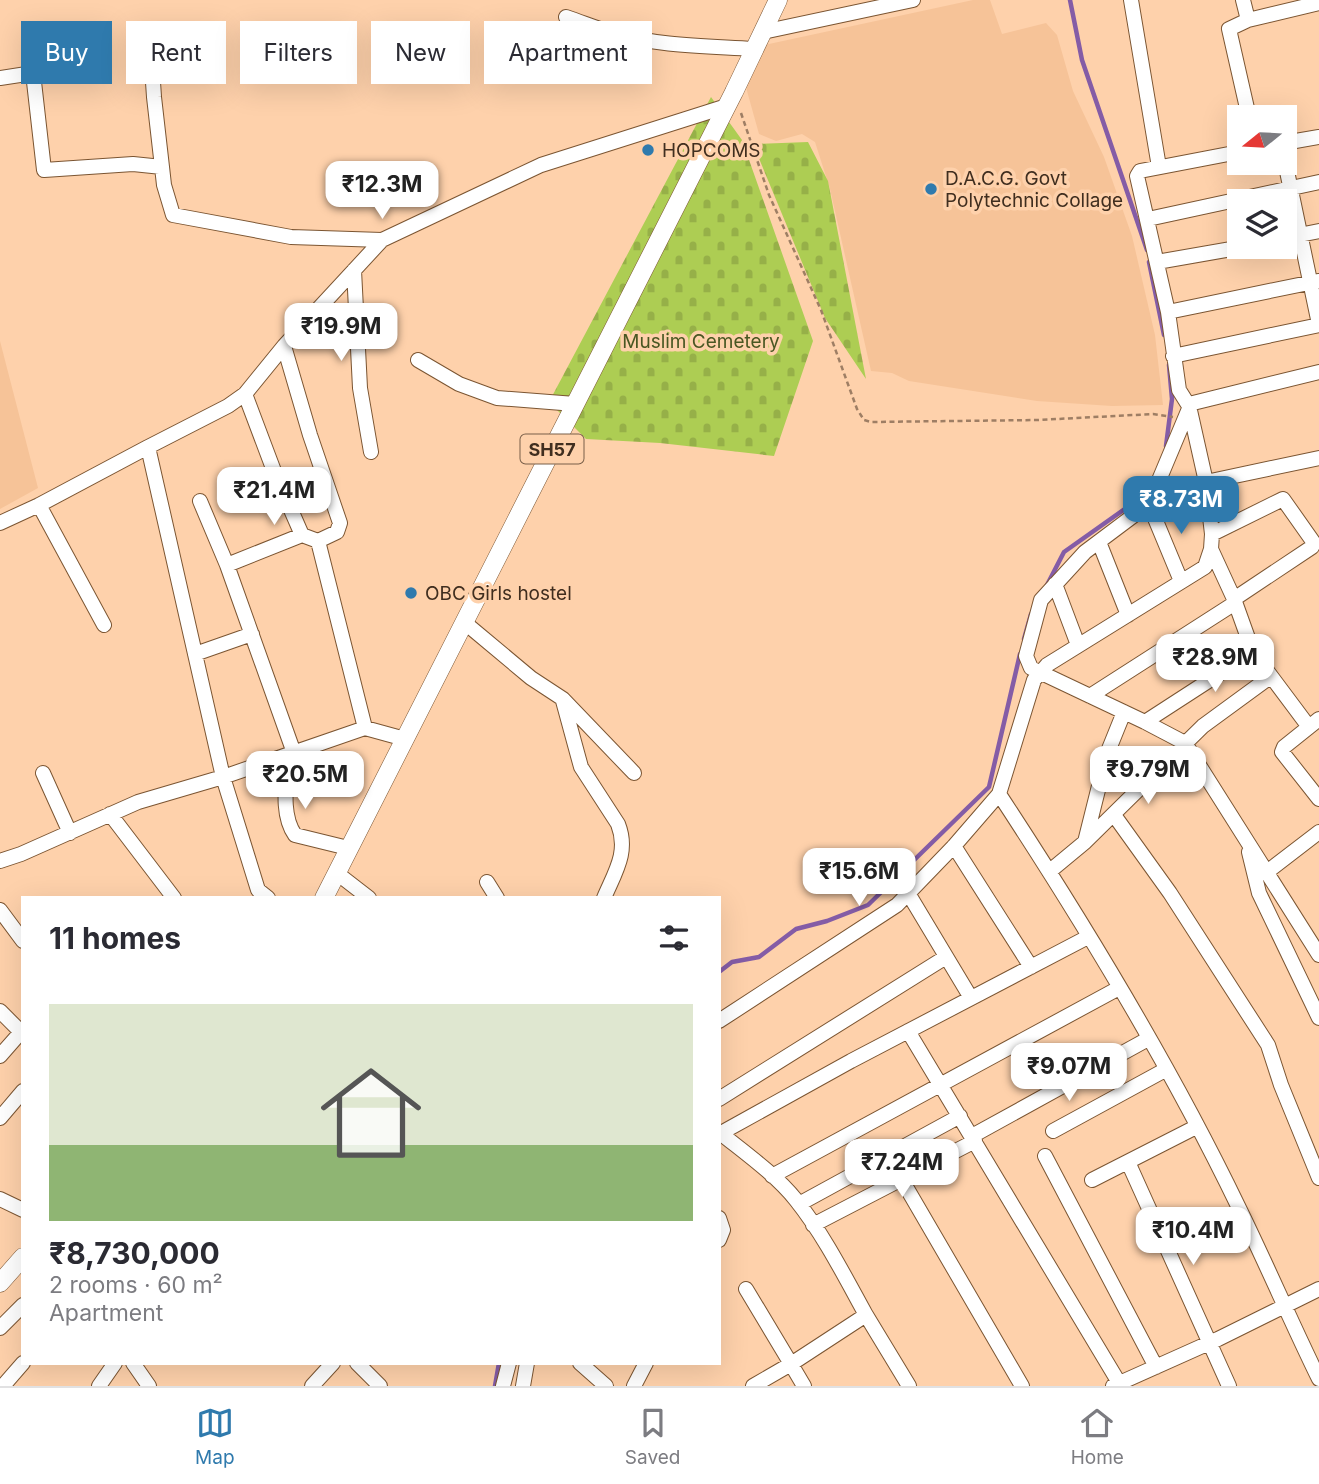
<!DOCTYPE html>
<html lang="en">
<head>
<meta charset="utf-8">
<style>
	:root { --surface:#fff; --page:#f2f2f3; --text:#2b2b33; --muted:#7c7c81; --line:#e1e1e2; --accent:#2f7aad }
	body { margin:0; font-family:Inter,sans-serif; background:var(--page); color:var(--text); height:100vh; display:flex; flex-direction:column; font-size:26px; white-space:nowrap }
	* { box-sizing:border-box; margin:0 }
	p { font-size:23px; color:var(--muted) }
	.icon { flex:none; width:38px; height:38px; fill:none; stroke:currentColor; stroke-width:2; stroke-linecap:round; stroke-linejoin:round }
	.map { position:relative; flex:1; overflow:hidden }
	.details { position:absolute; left:21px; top:896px; width:700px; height:469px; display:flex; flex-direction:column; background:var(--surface); border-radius:0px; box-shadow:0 7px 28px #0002 }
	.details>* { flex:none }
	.top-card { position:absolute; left:21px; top:21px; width:700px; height:63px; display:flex; gap:14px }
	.needle { width:46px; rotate:252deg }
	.controls { position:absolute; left:1227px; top:105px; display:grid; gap:14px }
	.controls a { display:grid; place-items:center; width:70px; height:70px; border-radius:0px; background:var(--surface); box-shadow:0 7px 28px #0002; font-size:35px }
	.price { position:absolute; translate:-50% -60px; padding:0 16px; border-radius:14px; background:#fff; color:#222; font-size:23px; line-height:46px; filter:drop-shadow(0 2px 4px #0008) }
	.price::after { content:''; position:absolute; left:50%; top:42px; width:21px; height:16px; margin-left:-10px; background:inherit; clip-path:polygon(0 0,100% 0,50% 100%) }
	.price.current { background:var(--accent); color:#fff }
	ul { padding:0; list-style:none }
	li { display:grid; align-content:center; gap:14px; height:371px; padding:0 28px }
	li+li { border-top:2px solid var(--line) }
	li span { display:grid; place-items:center; height:217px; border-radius:0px; color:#555 }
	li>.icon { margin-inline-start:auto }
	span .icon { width:126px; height:126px; fill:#fffc; stroke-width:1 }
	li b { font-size:30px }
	h2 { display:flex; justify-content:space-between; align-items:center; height:84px; padding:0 28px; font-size:30px }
	.tag { padding:0 24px; border-radius:0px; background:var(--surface); box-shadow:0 7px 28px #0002; font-size:24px; line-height:63px }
	.tag.current { background:var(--accent); color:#fff }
	.tabs { display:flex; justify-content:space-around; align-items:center; height:98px; border-top:2px solid var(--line); background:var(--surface); font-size:19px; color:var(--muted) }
	.tabs a { display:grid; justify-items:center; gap:4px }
	.tabs .current { color:var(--accent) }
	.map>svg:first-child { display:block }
	.built { fill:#f6c398 }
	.cemetery { fill:url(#cemetery-stones) }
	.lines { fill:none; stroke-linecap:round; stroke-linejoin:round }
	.stream { stroke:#845ca6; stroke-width:4.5 }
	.minor-casing { stroke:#7b5532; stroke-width:16 }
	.major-casing { stroke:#7b5532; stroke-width:19 }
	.path { stroke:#9e7e64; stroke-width:2.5; stroke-dasharray:5 3.5; stroke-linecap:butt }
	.minor { stroke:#fff; stroke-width:14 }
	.major { stroke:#fff; stroke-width:18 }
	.poi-dot { fill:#2f7aad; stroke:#fed1ab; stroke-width:2.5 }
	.labels { text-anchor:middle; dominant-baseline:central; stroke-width:7; stroke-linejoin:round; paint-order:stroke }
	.shield { fill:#fed1ab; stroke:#795f49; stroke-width:2 }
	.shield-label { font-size:18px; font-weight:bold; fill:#402e1f }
	.poi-label { font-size:19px; fill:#402e1f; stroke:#fed1ab; text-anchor:start }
	.park-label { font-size:19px; fill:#495722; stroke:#fed1ab }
</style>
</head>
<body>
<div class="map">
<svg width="1319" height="1386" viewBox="0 0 1319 1386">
	<defs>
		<pattern id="cemetery-stones" width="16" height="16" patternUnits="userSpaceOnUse" patternTransform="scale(1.75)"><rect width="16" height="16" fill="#adcd53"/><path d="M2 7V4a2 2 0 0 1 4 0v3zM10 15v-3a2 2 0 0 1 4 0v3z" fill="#96b048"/></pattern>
	</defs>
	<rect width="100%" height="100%" fill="#fed1ab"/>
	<path class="built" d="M973 0H990L1002 34 1046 23 1057 35 1073 91 1104 157 1132 236 1155 335 1163 405 1112 406 1037 401 909 381 892 373 871 371 830 189 815 142 802 134 776 141 759 134 747 91 741 50Z
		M0 341 38 488 0 509Z"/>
	<path class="cemetery" d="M711 97 742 140 813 341 774 456 660 443 586 439 549 402Z
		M808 142 828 181 866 379 825 318 753 144Z"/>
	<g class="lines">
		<path class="stream" d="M1070 0 1082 60 1147 250
			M1149 262 1164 335
			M1166 446 1172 399 1169 365
			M1047 585 1064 552 1146 494 1148 490
			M1024 639 1031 614
			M719 972 732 962 759 957 796 929 827 921 868 905 989 787 1020 654
			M495 1386 499 1363"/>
		<defs>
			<path id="minor" d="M1131 0 1159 167
				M1243 0 1248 20 1229 29 1249 117
				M566 17C581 22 596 28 612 33 658 46 706 46 753 49
				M1248 20 1319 3
				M763 32 913 0
				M150 37 154 97 162 167
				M0 78 33 73 44 170 133 164 162 167 164 185 173 215 291 237 382 240
				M1284 143 1319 137
				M1284 157 1319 324
				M1148 219 1319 182
				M1284 238 1319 231
				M1157 262 1243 247
				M354 270 360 388 371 452
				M1168 312 1318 281
				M284 346 245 394 274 471 302 535
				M1173 356 1319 325
				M418 360 459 384 497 398 575 404
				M245 394 228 406 148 447 223 777 365 728
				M1189 406 1193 403 1319 372
				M1188 411 1149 504 1085 552 1041 600 1026 656 1031 668 1145 722 1185 743 1319 955
				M1206 482 1319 458
				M200 501 227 565
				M1149 504 1181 581
				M39 505 104 625
				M0 523 39 505 148 447
				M1212 534 1283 499 1314 543 1312 547 1234 599
				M318 541 337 532 340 523 310 435 284 346 382 240 541 165 727 106
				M1099 542 1128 615
				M1211 549 1234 599 1253 652 1309 727
				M1055 584 1078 645
				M464 622 531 678 563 699 634 773
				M195 654 252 634
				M1090 696 1235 603
				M563 701 581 767 618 824C629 852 615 872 604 898
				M1319 719 1284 747 1282 752 1319 799
				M1145 722 1253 652
				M294 753 227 565 302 535 318 541 365 728 405 739
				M288 755C287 780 280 814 295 835L348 848
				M43 773 70 833
				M999 794C1085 925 1170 1065 1238 1206 1266 1263 1291 1322 1319 1379
				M110 814 174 898
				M1114 815 1170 893 1268 1045 1281 1085 1319 1178
				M1085 842 1107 754 1124 712
				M954 846 1031 967
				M1249 852 1259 893 1319 1018
				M0 861 21 854 138 802 223 777 258 890 268 898
				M342 863 338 874 369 898
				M1050 871 1085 842 1203 726 1270 677
				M1267 872 1319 832
				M487 882 497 898
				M908 893 971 998
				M0 910 23 941
				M0 1011 23 1034
				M719 1021 897 905 954 846 999 794 1034 680 1047 665 1205 567 1211 549 1212 534 1206 482 1189 406 1179 390 1168 312 1137 176 1140 171 1239 152
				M908 1031 1121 1386
				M0 1056 21 1032
				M719 1099 946 957
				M0 1118 23 1091
				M1053 1131 1165 1070
				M719 1132C745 1153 775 1174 796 1200 824 1235 845 1277 866 1315
				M721 1133 851 1061 1088 937
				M972 1136 1148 1039
				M1045 1156 1156 1367
				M1128 1162 1229 1386
				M772 1176 1119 988
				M902 1180 1022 1386
				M1092 1180 1196 1127
				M0 1199 23 1210
				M799 1204 960 1116
				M719 1218 723 1230 719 1240
				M813 1225 975 1141
				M746 1289 791 1364 753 1386
				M0 1328 23 1305
				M133 1363 149 1386
				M357 1363 380 1386
				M580 1363 606 1386
				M3 1386 23 1363
				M99 1386 115 1363
				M312 1386 333 1363
				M503 1386 509 1363
				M523 1386 527 1363
				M634 1386 646 1363
				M804 1386 791 1364 866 1315 909 1386
				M1113 1386 1218 1339 1319 1289"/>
			<path id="major" d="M324 898 734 92 778 0
				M0 1283 23 1257"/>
		</defs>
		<use href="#minor" class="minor-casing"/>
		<use href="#major" class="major-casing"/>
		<path class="path" d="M741 113 769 195 821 310 857 409 864 420 871 422 1038 420 1153 414 1173 417"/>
		<use href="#minor" class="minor"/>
		<use href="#major" class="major"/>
	</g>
	<g class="poi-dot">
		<circle cx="648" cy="150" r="7"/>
		<circle cx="931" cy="189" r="7"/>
		<circle cx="411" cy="593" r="7"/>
	</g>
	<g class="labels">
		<rect class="shield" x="520.5" y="434.5" width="63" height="29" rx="5"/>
		<g class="shield-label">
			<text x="552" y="449">SH57</text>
		</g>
		<g class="poi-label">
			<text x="662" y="150">HOPCOMS</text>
			<text x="945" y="178">D.A.C.G. Govt<tspan x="945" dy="22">Polytechnic Collage</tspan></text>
			<text x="425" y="593">OBC Girls hostel</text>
		</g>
		<g class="park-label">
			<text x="701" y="341">Muslim Cemetery</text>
		</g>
	</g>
</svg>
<div class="controls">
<a><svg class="needle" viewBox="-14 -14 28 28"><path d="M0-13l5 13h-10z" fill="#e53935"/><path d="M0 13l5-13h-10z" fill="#7c7c81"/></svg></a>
<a><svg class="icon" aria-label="layers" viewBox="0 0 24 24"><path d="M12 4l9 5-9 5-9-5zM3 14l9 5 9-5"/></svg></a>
</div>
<b class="price" style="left:382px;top:221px">₹12.3M</b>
<b class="price" style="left:341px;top:363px">₹19.9M</b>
<b class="price" style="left:274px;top:527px">₹21.4M</b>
<b class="price current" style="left:1181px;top:536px">₹8.73M</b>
<b class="price" style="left:1215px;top:694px">₹28.9M</b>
<b class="price" style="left:1148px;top:806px">₹9.79M</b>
<b class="price" style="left:305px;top:811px">₹20.5M</b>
<b class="price" style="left:859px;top:908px">₹15.6M</b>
<b class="price" style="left:1069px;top:1103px">₹9.07M</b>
<b class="price" style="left:902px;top:1199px">₹7.24M</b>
<b class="price" style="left:1193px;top:1267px">₹10.4M</b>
<div class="top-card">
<a class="tag current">Buy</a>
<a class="tag">Rent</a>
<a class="tag">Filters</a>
<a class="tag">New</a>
<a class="tag">Apartment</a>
</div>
<section class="details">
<h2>11 homes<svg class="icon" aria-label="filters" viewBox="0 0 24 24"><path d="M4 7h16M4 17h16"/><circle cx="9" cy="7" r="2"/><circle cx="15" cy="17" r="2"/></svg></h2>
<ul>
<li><span style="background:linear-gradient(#dfe7d0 65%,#8fb573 0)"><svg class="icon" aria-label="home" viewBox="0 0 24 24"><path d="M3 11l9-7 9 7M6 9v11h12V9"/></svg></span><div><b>₹8,730,000</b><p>2 rooms · 60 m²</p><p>Apartment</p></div></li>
</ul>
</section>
</div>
<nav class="tabs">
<a class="current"><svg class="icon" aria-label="map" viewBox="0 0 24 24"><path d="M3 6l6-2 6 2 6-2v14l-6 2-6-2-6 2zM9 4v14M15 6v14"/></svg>Map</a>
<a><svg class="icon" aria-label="saved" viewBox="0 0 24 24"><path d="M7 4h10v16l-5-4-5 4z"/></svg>Saved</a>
<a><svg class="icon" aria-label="home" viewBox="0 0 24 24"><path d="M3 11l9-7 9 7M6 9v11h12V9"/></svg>Home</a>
</nav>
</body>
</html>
